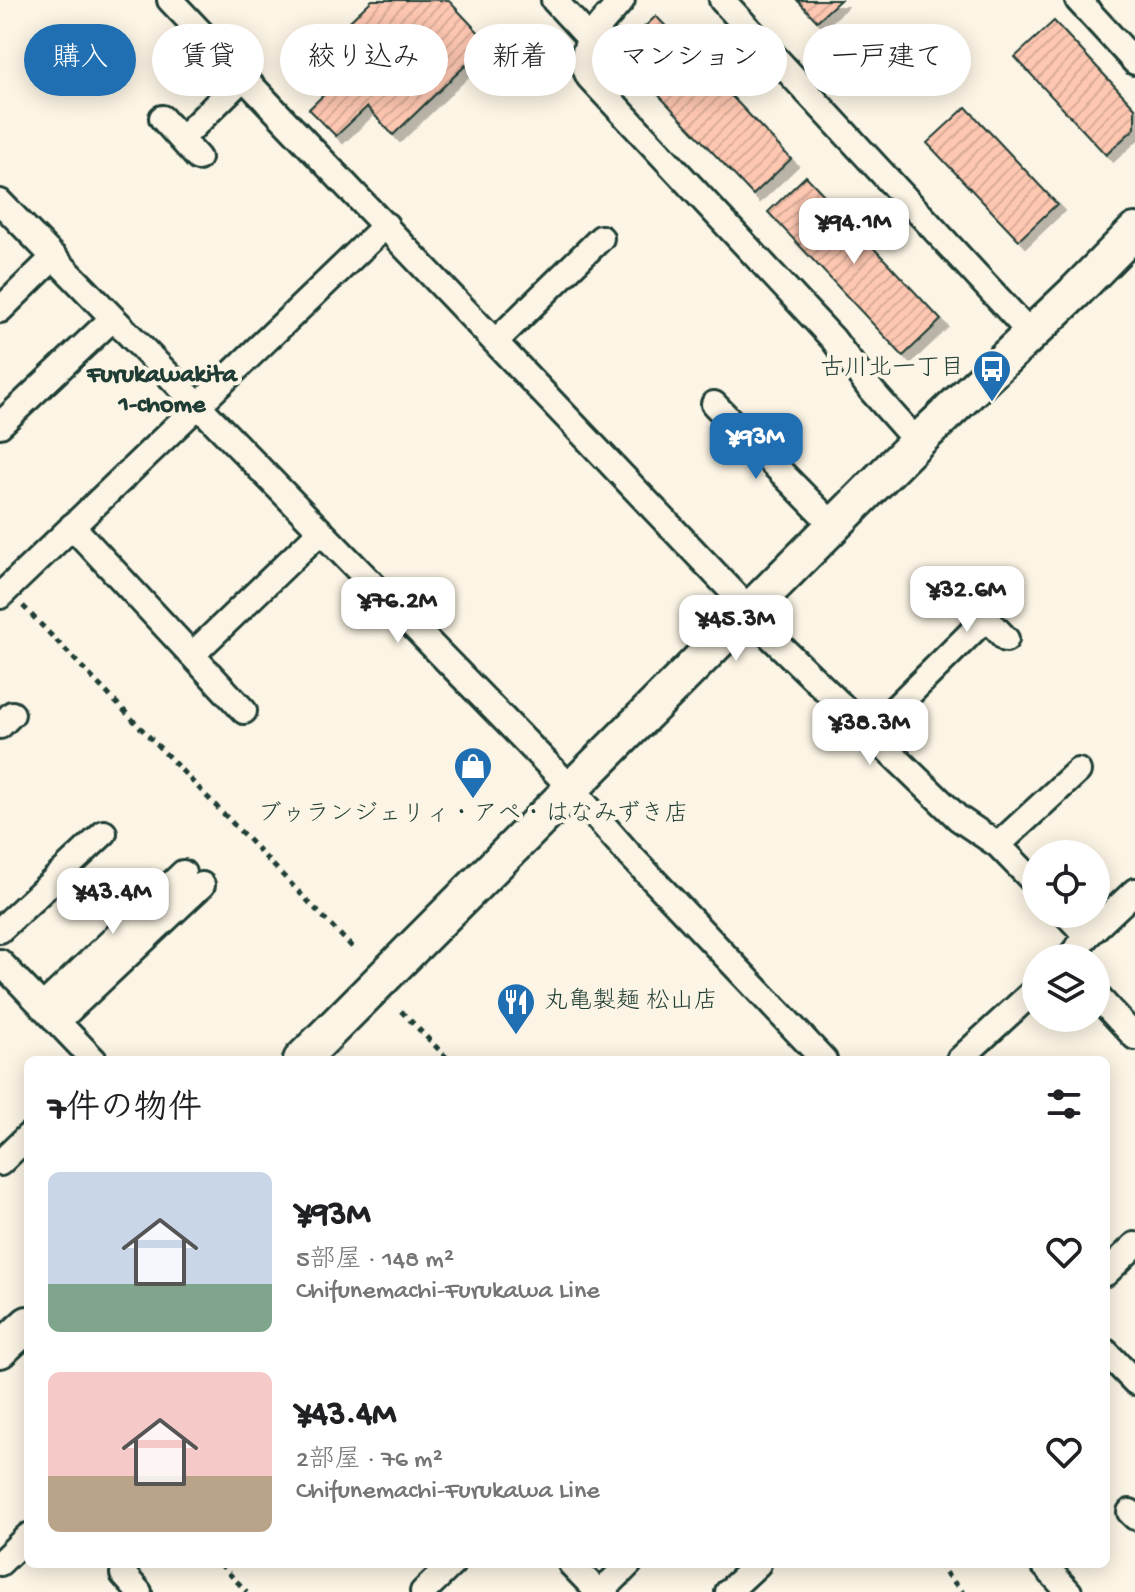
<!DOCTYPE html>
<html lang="ja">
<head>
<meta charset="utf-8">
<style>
	:root { --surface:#fff; --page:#f6f6f6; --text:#202124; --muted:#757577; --accent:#1f6fb2 }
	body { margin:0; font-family:"Gochi Hand","Klee One",sans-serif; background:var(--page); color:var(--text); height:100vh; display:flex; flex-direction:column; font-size:30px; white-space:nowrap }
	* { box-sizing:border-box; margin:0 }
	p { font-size:26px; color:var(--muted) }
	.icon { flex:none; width:44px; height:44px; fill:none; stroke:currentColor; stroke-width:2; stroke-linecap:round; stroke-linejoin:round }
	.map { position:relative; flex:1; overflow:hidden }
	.side { position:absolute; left:24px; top:1056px; width:1086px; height:512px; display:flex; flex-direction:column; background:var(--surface); border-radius:12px; box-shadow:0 4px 20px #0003 }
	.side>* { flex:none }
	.guide { position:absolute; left:24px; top:24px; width:1088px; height:72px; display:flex; gap:16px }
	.fabs { position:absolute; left:1022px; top:840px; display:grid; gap:16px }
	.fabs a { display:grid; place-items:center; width:88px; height:88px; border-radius:50%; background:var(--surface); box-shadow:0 4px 20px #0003; font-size:40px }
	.price { position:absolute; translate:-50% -68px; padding:0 18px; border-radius:16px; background:#fff; color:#222; font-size:26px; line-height:52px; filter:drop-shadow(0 2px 4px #0008) }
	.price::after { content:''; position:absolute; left:50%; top:48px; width:24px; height:18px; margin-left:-12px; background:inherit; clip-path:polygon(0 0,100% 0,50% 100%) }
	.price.current { background:var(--accent); color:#fff }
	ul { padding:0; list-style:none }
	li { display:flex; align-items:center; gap:24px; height:200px; padding:0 24px }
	li span { display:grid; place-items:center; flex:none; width:224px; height:160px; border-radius:12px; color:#555 }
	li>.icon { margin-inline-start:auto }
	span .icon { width:96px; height:96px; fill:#fffc; stroke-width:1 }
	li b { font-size:34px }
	h2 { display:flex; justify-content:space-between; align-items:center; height:96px; padding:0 24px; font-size:34px }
	.tag { padding:0 28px; border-radius:36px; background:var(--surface); box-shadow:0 4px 20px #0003; font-size:28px; line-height:72px }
	.tag.current { background:var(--accent); color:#fff }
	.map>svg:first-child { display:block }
	.building { fill:url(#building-hatch); stroke:#1f3d34; stroke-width:2; filter:url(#shadow) }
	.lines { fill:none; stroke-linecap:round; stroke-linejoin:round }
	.street-casing { stroke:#1f3d34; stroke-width:30 }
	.secondary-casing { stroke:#1f3d34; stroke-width:40 }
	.path { stroke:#1f3d34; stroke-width:5; stroke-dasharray:6 6; stroke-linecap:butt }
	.street { stroke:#fcf5e5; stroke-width:24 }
	.secondary { stroke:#fcf5e5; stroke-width:34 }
	.labels { text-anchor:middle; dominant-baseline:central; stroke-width:8; stroke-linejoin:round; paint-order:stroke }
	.poi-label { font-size:24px; fill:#1f3d34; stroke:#fcf5e5; text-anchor:end }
	.neighbourhood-label { font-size:26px; font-weight:bold; fill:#1f3d34; stroke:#fcf5e5 }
</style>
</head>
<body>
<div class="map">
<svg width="1135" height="1592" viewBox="0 0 1135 1592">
	<defs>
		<pattern id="building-hatch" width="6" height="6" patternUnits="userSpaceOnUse" patternTransform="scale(2)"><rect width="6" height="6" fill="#fec7b1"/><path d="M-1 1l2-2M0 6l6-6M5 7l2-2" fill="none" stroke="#d9ac99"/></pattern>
		<filter id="shadow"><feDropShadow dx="7" dy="7" stdDeviation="0" flood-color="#0004"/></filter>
	</defs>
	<rect width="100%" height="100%" fill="#fcf5e5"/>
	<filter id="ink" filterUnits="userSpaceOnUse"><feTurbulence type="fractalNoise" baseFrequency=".0125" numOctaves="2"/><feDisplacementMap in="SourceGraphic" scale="16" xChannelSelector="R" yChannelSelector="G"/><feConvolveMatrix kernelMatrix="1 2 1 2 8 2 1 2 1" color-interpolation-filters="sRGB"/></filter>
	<g filter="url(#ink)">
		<path class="building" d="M372 0H448L495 50 472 71 466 65 393 135 367 107 336 136 309 109 340 79 316 53Z
			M797 0H840L817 21Z
			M656 16 791 159 753 195 618 52Z
			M1054 21 1135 108V128L1106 155 1015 57Z
			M966 107 1057 204 1019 240 927 143Z
			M806 176 941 320 903 356 768 212Z"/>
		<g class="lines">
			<defs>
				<path id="street" d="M170 0 749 609 772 638 958 818 998 845 1036 884
					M554 0 590 39
					M622 0C603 24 572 46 589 77L833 339 871 390 917 442
					M722 0 1031 334
					M1078 0 1135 62
					M162 118 198 158
					M181 139 244 77
					M0 202 571 788 628 853 824 1060
					M0 310 54 257
					M496 341 601 238
					M714 404 833 525
					M0 425 113 318
					M72 526 244 711
					M964 595 1006 639
					M0 596 386 225
					M192 655 321 531
					M0 726 12 714
					M869 734 986 618
					M998 845 1078 771
					M1066 914 1087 936
					M0 930 104 833
					M1069 958 1087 936 1135 891
					M0 962 94 1060
					M1096 995 1135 1037
					M42 1007 183 873
					M57 1022 202 885
					M959 1060 1036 989
					M0 1163 28 1136
					M1106 1273 1135 1245
					M1106 1352 1135 1382
					M1130 1512 1135 1517
					M0 1563 28 1536
					M571 1564 598 1592
					M1043 1564 1069 1592
					M123 1574 139 1592
					M423 1592 452 1564
					M601 1592 629 1564
					M728 1592 758 1564"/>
				<path id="secondary" d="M301 1060 917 442 1074 293 1135 231
					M0 1350 28 1324"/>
			</defs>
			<use href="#street" class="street-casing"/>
			<use href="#secondary" class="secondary-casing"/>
			<path class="path" d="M23 606 356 951
				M401 1011 449 1060
				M220 1564 247 1592
				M937 1564 963 1592"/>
			<use href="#street" class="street"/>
			<use href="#secondary" class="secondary"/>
		</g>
	</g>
	<defs>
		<symbol id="bus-pin" viewBox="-11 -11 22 30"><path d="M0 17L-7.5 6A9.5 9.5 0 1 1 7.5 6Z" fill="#1f6fb2" stroke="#fcf5e5"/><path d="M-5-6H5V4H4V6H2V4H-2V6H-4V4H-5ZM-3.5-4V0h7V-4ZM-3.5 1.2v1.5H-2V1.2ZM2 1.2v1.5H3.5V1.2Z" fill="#fff"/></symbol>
		<symbol id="shop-pin" viewBox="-11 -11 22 30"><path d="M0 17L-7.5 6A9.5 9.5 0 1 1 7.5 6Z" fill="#1f6fb2" stroke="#fcf5e5"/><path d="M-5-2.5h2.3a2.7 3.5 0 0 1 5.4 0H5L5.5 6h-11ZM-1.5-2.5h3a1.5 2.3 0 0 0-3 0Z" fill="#fff"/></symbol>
		<symbol id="restaurant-pin" viewBox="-11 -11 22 30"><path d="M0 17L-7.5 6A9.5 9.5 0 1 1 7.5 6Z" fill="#1f6fb2" stroke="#fcf5e5"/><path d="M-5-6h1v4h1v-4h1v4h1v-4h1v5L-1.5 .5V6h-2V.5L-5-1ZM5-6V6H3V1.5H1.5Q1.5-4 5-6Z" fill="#fff"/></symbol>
	</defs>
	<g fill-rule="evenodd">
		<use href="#bus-pin" x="970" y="347" width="44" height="60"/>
		<use href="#shop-pin" x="451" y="744" width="44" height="60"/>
		<use href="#restaurant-pin" x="494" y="980" width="44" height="60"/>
	</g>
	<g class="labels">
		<g class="poi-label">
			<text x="964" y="369">古川北一丁目</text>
			<text x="473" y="815" text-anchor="middle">ブゥランジェリィ・アペ・はなみずき店</text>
			<text x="544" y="1002" text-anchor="start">丸亀製麺 松山店</text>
		</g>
		<g class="neighbourhood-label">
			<text x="162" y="376">Furukawakita<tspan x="162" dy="30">1-chome</tspan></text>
		</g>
	</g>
</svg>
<div class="fabs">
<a><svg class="icon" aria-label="locate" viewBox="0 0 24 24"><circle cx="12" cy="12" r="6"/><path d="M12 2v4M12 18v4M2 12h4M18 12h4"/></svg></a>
<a><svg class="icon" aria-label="layers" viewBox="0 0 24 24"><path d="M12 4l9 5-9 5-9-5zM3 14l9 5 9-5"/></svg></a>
</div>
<b class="price" style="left:854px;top:266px">¥94.1M</b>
<b class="price current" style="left:756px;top:481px">¥93M</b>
<b class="price" style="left:967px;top:634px">¥32.6M</b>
<b class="price" style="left:398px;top:645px">¥76.2M</b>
<b class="price" style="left:736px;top:663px">¥45.3M</b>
<b class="price" style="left:870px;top:767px">¥38.3M</b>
<b class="price" style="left:113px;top:936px">¥43.4M</b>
<div class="guide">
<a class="tag current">購入</a>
<a class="tag">賃貸</a>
<a class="tag">絞り込み</a>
<a class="tag">新着</a>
<a class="tag">マンション</a>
<a class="tag">一戸建て</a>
</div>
<section class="side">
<h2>7件の物件<svg class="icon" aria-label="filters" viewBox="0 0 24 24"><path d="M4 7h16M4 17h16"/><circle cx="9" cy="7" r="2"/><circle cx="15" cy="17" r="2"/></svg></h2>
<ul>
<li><span style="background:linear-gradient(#c9d6e8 70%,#7fa58c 0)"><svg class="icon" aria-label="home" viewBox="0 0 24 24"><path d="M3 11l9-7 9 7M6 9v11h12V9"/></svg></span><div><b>¥93M</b><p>5部屋 · 148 m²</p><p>Chifunemachi-Furukawa Line</p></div><svg class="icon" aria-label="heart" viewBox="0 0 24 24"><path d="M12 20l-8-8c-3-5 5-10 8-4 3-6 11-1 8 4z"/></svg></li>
<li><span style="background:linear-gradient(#f6c9c9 65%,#b9a48a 0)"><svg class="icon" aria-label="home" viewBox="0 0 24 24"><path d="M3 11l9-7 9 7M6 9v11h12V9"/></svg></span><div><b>¥43.4M</b><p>2部屋 · 76 m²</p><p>Chifunemachi-Furukawa Line</p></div><svg class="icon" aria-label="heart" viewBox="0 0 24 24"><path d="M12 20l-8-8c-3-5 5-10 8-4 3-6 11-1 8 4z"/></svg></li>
</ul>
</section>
</div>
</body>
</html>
